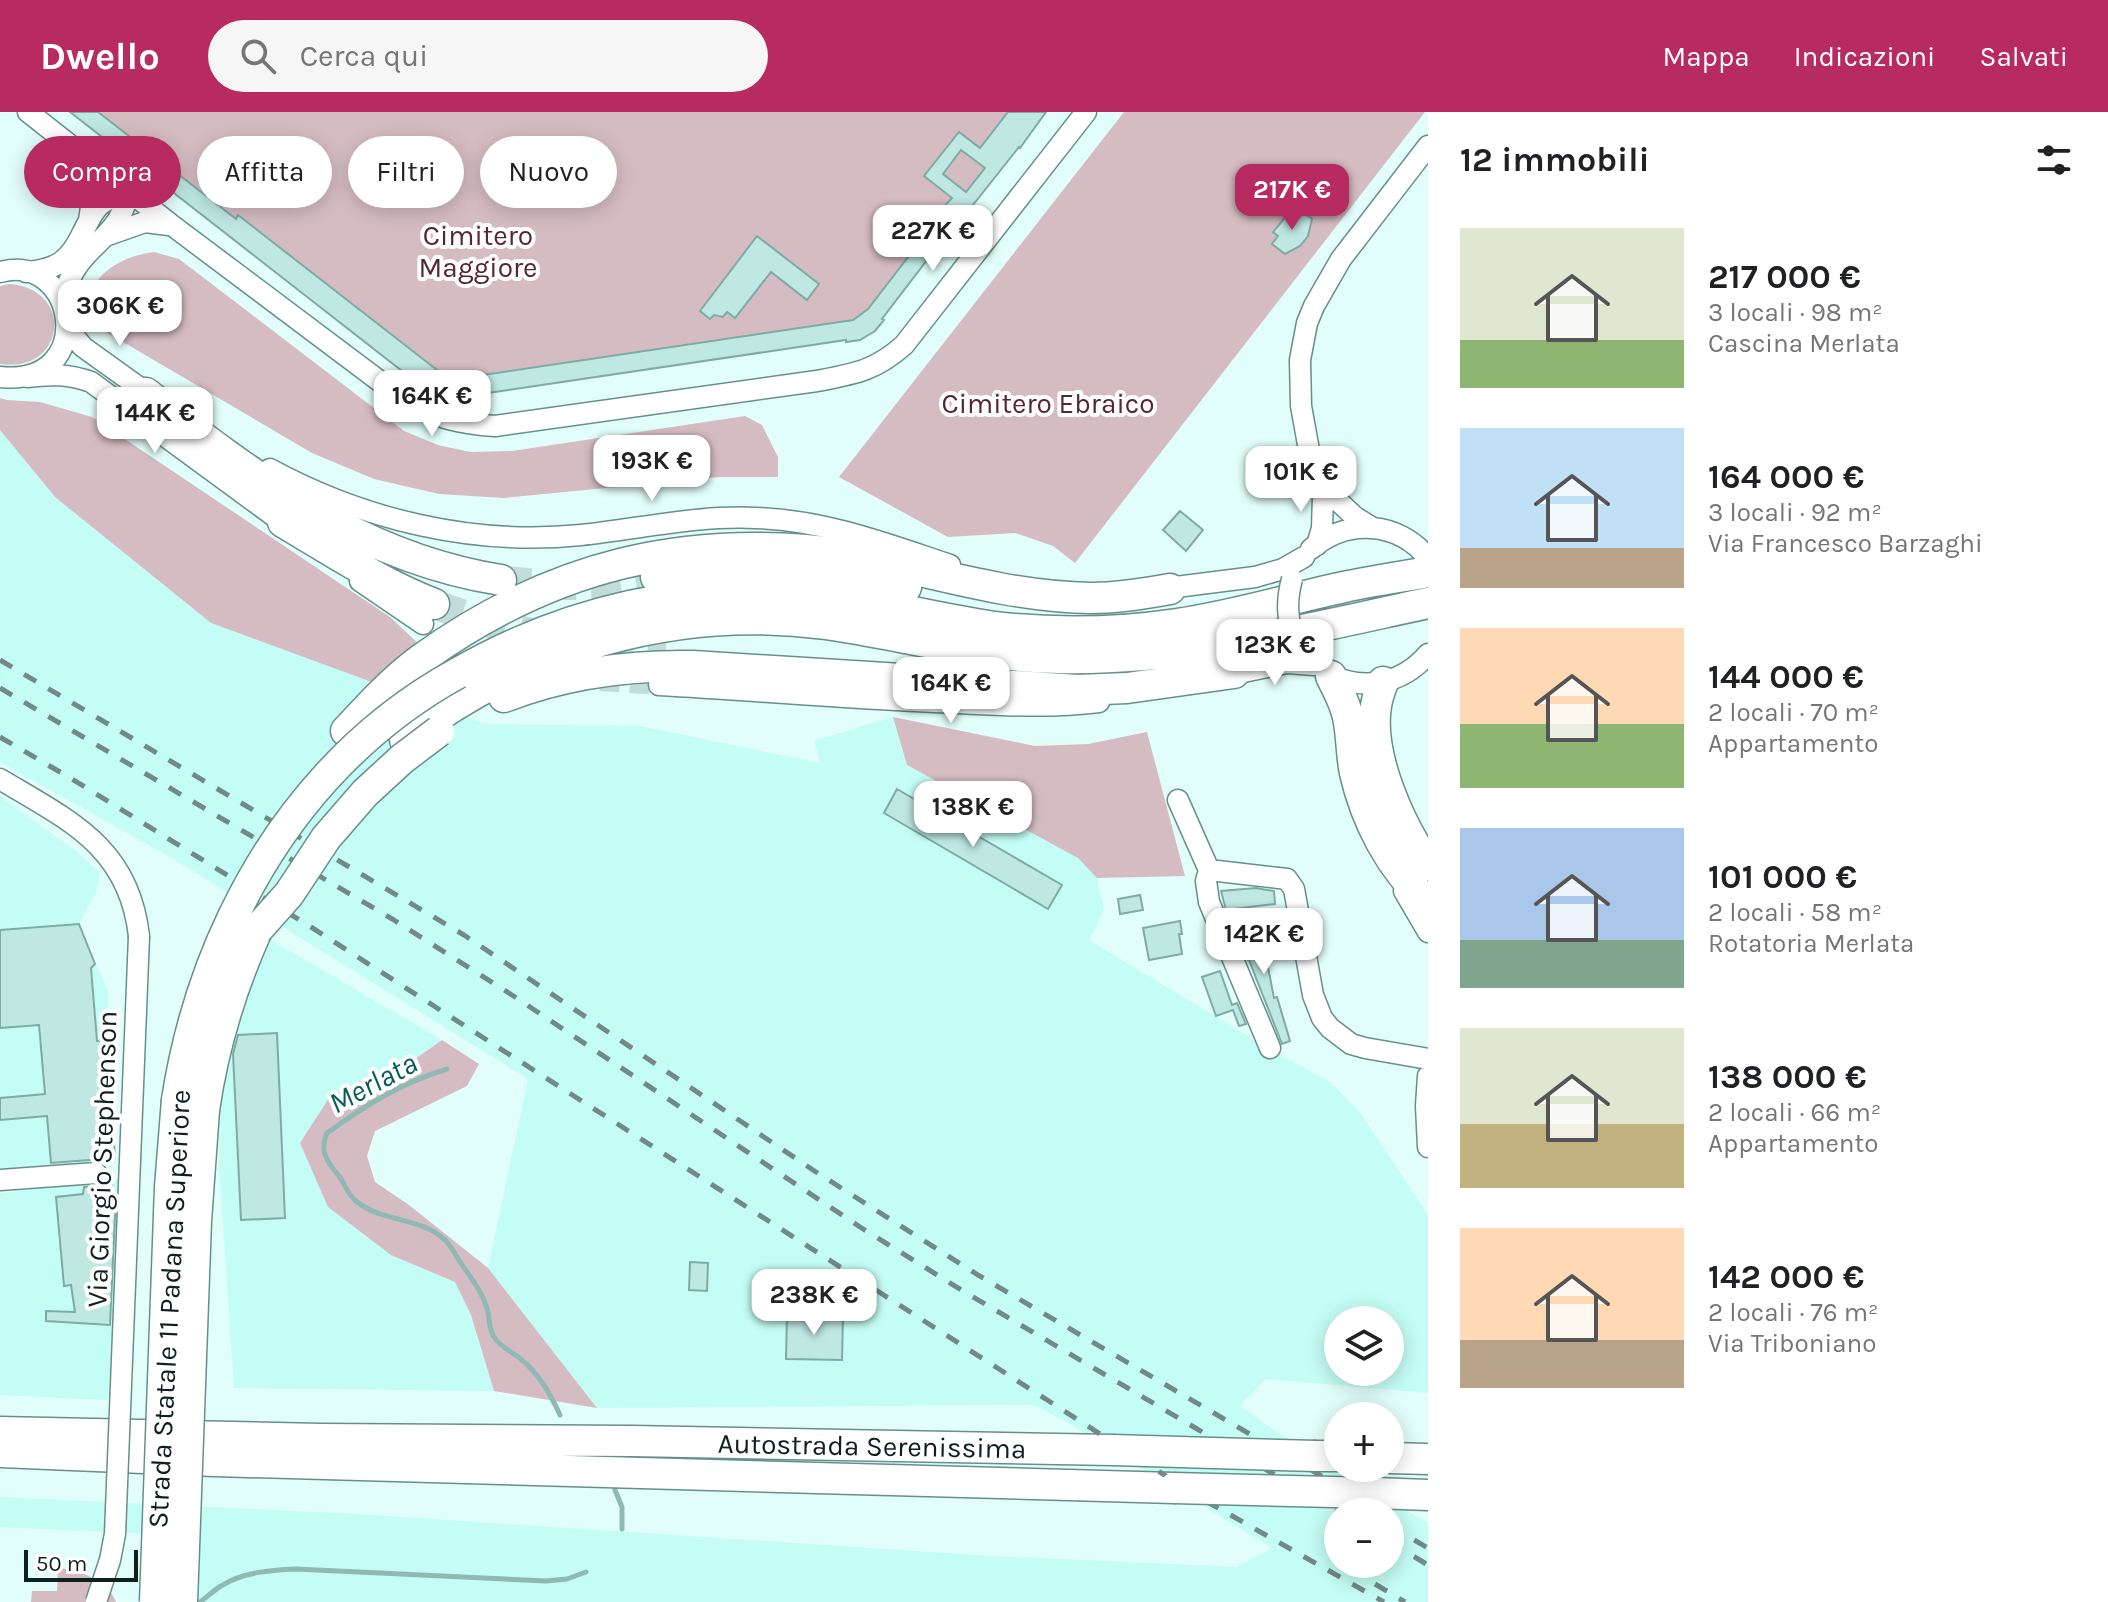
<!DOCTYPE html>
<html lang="it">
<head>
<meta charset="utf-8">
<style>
	:root { --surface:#fff; --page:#f6f6f6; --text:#202124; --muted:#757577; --accent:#b82b61 }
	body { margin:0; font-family:Karla,sans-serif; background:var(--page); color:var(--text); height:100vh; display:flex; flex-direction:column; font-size:30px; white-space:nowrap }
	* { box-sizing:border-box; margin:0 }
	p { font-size:26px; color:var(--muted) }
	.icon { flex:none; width:44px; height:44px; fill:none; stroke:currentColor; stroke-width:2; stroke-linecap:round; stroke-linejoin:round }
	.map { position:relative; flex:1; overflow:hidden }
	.panel { display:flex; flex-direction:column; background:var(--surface); width:680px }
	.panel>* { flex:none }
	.hud { position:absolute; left:24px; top:24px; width:760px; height:72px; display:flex; gap:16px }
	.tools { position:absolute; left:1324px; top:1194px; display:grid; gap:16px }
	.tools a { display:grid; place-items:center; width:80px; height:80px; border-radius:50%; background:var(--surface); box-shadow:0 4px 20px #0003; font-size:40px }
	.scale { position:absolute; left:24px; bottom:20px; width:114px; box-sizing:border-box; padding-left:8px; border:4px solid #0e201e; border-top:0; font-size:22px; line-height:28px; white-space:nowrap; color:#0e201e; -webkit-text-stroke:6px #fff; paint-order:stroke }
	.price { position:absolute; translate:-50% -68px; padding:0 18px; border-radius:16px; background:#fff; color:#222; font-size:26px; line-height:52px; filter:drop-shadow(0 2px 4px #0008) }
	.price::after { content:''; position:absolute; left:50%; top:48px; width:24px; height:18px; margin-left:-12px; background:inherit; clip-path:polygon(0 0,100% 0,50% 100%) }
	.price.selected { background:var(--accent); color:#fff }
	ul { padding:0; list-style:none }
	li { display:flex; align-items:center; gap:24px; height:200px; padding:0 32px }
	li span { display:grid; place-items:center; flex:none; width:224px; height:160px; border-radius:0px; color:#555 }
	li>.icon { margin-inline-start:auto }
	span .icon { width:96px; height:96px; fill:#fffc; stroke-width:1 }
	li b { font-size:34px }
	h2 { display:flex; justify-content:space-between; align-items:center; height:96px; padding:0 32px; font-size:34px }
	.tag { padding:0 28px; border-radius:36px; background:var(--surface); box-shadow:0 4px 20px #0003; font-size:28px; line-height:72px }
	.tag.selected { background:var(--accent); color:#fff }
	header { display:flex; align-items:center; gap:48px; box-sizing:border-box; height:112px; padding:0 40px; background:var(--accent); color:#fff }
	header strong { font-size:38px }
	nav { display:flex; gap:44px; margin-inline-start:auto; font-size:28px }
	.search { width:560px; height:72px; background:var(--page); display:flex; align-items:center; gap:20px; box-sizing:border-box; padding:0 28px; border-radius:44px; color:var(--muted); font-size:30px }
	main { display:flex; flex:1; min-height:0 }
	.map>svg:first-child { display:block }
	.built { fill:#c4fdf5; fill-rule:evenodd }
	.green { fill:#d5bcc2 }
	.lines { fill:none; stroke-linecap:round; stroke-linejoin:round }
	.stream { stroke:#91b9b3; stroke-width:5 }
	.building { fill:#bfe8e2; stroke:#7faba5; stroke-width:2; fill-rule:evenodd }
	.minor-tunnel { stroke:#c2ddd9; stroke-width:20; stroke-dasharray:20 10; stroke-linecap:butt }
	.highway-tunnel { stroke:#c2ddd9; stroke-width:30; stroke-dasharray:30 15; stroke-linecap:butt }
	.minor-casing { stroke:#65908a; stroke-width:23 }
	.highway-casing { stroke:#65908a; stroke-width:33 }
	.minor { stroke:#fff; stroke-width:20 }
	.highway { stroke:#fff; stroke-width:30 }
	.rail { stroke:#738987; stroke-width:5; stroke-dasharray:14 14; stroke-linecap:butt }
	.minor-bridge-casing { stroke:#65908a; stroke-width:23; stroke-linecap:butt }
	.highway-bridge-casing { stroke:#65908a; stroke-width:33; stroke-linecap:butt }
	.minor-bridge { stroke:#fff; stroke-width:20 }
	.highway-bridge { stroke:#fff; stroke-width:30 }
	.labels { text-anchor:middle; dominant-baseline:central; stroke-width:8; stroke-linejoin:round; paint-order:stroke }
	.park-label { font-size:28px; fill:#572635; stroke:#fff }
	.street-label { font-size:28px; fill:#0e201e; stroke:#fff }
	.water-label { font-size:30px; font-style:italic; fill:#065c55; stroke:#fff }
</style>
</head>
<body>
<header>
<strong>Dwello</strong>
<div class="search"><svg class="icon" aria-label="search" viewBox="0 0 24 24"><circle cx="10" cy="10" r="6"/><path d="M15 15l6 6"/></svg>Cerca qui</div>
<nav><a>Mappa</a><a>Indicazioni</a><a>Salvati</a></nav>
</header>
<main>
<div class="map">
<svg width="1428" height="1490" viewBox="0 0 1428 1490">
	<rect width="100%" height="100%" fill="#e2fefa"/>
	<path class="built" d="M0 318 55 385 211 511 486 612 640 614 820 651 814 629 893 605 908 653 1079 746 1097 766 1104 798 1089 828 1264 934 1330 970 1359 999 1428 1103V1281L1266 1267 1240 1294 1271 1316 1375 1381 1428 1411V1490H200L192 1480 175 1423 0 1415V1385L357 1402 991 1444 1236 1455 1272 1436 1070 1312 1034 1293 597 1296 488 1156 528 967 172 746 0 650ZM1338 1208H1390V1260H1338ZM1338 1400H1390V1452H1338Z
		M0 684 80 742 100 761 96 780 79 812 108 879V928L116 1052 0 1058Z
		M264 824 442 928 398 959 331 983 391 1143 455 1170 471 1203 494 1279 234 1276 219 1053 220 961Z
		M120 1067 117 1190 107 1288 0 1283V1081Z"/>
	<path class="green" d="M70 0H1046L1020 36 1018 35 942 132 940 131 882 206 884 208C873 222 863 228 846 230L845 228 454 286 429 280Z
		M1124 0H1425L1075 451 1053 434 1015 421 948 425 839 365Z
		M154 140 179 147 404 319 438 333 470 340 512 339 745 304 762 313 778 345V365H719L504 386 439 382 374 367 312 341 106 220 91 203C91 197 89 189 91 183 98 156 129 143 154 140Z
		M9 172C75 176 66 262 0 252V174Z
		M0 286 7 288 40 290 92 305 390 505 421 534 377 572 211 511 55 385 0 318Z
		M893 605 1035 634 1088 632 1147 620 1185 764 1097 766 1078 746 907 653Z
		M442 928 479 952 467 974 375 1019 367 1044 375 1070 409 1093 488 1156 597 1296 494 1279 471 1203 455 1170 391 1143 328 1095 300 1031 331 983 398 959Z
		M58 1456C78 1457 109 1469 116 1490H31L32 1479H57Z"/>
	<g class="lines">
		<path class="stream" d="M447 957C401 971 366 993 327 1021 319 1039 327 1050 339 1064 345 1072 348 1083 356 1089 382 1111 420 1104 445 1128 451 1134 455 1142 459 1148 469 1164 481 1177 487 1196 490 1206 488 1215 494 1225 501 1236 513 1240 522 1248 540 1263 551 1283 560 1303
			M615 1378 622 1395V1417
			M200 1490C207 1485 214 1478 221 1474 243 1460 271 1458 296 1457L546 1469 567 1467 586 1460"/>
	</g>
	<path class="building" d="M70 0H98L236 107 238 103 437 258 447 264 456 267 853 208 868 197 932 114 936 103 952 86 924 64 959 20 980 36 1008 0H1046L1020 36 1019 35 942 132 940 131 882 207 884 208 875 219 860 228 846 230V228L454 286 429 280ZM961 38 985 56 966 80 943 62Z
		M1299 97 1312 107 1308 124 1300 134 1285 142 1272 132 1278 124 1273 120 1288 102 1293 105Z
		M757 124 819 172 807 188 771 160 735 206 727 200 723 205 714 203 710 207 700 199Z
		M1180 399 1203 418 1186 439 1163 418Z
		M897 677 1062 773 1048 797 884 701Z
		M1256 776 1274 779 1275 792 1226 798 1221 779Z
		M1140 783 1143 798 1120 802 1118 787Z
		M1180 809 1182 822H1179L1182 842 1149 848 1143 816Z
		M79 812 95 852 91 856 97 929 108 928 115 1046 51 1051 47 1004 0 1008V986L45 982 39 913 0 916V818Z
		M1265 818 1273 842 1266 845 1274 886 1277 885 1290 929 1282 932 1249 848H1248L1237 823Z
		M1220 859 1232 893 1237 891 1246 912 1239 914 1233 898 1216 904 1202 865Z
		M277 921 285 1106 241 1108 233 942 238 923Z
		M106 1068H112L113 1083 116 1082 110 1213 46 1209V1199L75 1200 71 1173 64 1174 56 1085 83 1082 84 1075 98 1074Z
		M690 1150 708 1151 707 1179 689 1178Z
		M787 1202 843 1203 842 1248 786 1247Z"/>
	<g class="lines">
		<path class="minor-tunnel" d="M600 569 659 573"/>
		<path class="highway-tunnel" d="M501 468C557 476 600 474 656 465
			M434 492C472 507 511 518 551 525
			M603 531 666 536"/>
		<defs>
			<path id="minor" d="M28 0 173 114 406 289C435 306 462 312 495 314L817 269C854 262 875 259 904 233L1086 0
				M78 45C94 70 94 79 89 108
				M108 123 145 110 169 113
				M0 160C77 139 99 275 0 265
				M26 160C57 158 70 148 83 120 88 111 92 100 100 93 107 87 119 83 128 78
				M65 197C66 189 65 180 68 172 82 132 123 125 128 78
				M67 216 83 235 154 286
				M27 265C50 262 70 262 91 270L293 418
				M270 357C364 408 474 434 581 423 639 417 697 403 756 406 824 408 887 432 950 453
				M1321 373 1355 405 1373 416
				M1317 433 1322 416 1323 384 1309 338 1301 294 1300 248 1307 211 1314 194 1341 147 1428 34
				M1311 437C1347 406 1398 409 1428 446
				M360 469 423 512
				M1160 477 1255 465 1283 457 1304 445
				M1328 562C1364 580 1402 572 1428 542
				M1224 564 1287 551 1314 553
				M659 573C751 578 842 586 934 590 989 592 1044 597 1099 590
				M0 667C70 709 129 735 139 824
				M1178 688 1209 758 1206 769 1209 790 1270 936
				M1209 758 1287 767 1294 777 1313 883 1322 906 1330 916 1351 932 1365 936 1428 947
				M1404 779 1428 820
				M1428 964 1426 994 1428 1035
				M0 1068 96 1061"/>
			<path id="highway" d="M146 281C252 366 364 447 501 468
				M283 410C332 439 380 471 434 492
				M656 465C740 454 823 457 906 475
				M458 561C565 499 691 470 815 483 875 490 934 506 994 515 1055 522 1116 521 1177 512 1233 504 1288 487 1344 475 1372 469 1400 465 1428 460
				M1331 564C1337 577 1345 590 1348 605 1352 623 1351 642 1355 661 1366 709 1391 757 1428 790
				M1383 570C1380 578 1377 586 1376 594 1368 643 1400 714 1428 753
				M504 585C565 561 628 553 693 554L1078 578 1127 576 1234 561
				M346 619C369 594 393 568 420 548 551 453 686 421 845 442 925 458 1008 485 1091 486 1118 486 1143 482 1170 477
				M405 628C524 536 676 492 825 512 903 523 979 545 1058 546 1183 549 1307 517 1428 491
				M177 988C187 924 205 863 233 805
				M204 998C213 935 231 876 257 818
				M0 1320 322 1327 632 1329 1113 1338
				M0 1340 215 1349 1174 1376
				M1316 1344H1338
				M1390 1346 1428 1347
				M1375 1381 1428 1383"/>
		</defs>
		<use href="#minor" class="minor-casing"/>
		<use href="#highway" class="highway-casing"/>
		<use href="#minor" class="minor"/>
		<use href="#highway" class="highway"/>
		<path class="rail" d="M0 548 464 823 816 1060 978 1163 1383 1400
			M0 576 394 808 512 883 860 1115 963 1179 1338 1400
			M0 625 72 667 311 815 1139 1347 1204 1388 1384 1490
			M1390 1414 1428 1436
			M1390 1430 1428 1453
			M1375 1472 1405 1490"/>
		<defs>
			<path id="minor-bridge" d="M1292 467C1285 493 1287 515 1301 538
				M96 1490 110 1448 115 1422 139 824"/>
			<path id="highway-bridge" d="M233 805C282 702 358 616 458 561
				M257 818 289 782 326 726 365 681 402 647 439 619
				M1113 1338 1316 1344
				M1174 1376 1375 1381
				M155 1490 170 1075 177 988
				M182 1490 196 1109 204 998"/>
		</defs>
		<use href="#minor-bridge" class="minor-bridge-casing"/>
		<use href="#highway-bridge" class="highway-bridge-casing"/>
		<use href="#minor-bridge" class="minor-bridge"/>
		<use href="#highway-bridge" class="highway-bridge"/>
	</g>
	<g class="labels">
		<g class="park-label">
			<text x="478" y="123">Cimitero<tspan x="478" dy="32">Maggiore</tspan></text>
			<text x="1048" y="291">Cimitero Ebraico</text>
		</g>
		<g class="street-label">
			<text transform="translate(102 1047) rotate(-88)">Via Giorgio Stephenson</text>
			<text transform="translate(169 1197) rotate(-87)">Strada Statale 11 Padana Superiore</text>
			<text transform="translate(872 1334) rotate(1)">Autostrada Serenissima</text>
		</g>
		<g class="water-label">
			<text transform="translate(373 971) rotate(-28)">Merlata</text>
		</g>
	</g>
</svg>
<div class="tools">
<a><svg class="icon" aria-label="layers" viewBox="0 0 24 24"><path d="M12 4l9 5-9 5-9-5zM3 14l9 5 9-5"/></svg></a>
<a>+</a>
<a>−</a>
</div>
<div class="scale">50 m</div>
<b class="price selected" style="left:1292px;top:120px">217K €</b>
<b class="price" style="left:933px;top:161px">227K €</b>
<b class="price" style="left:120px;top:236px">306K €</b>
<b class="price" style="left:432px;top:326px">164K €</b>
<b class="price" style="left:155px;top:343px">144K €</b>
<b class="price" style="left:652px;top:391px">193K €</b>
<b class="price" style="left:1301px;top:402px">101K €</b>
<b class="price" style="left:1275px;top:575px">123K €</b>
<b class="price" style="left:951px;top:613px">164K €</b>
<b class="price" style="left:973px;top:737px">138K €</b>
<b class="price" style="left:1264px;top:864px">142K €</b>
<b class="price" style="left:814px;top:1225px">238K €</b>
<div class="hud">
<a class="tag selected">Compra</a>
<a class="tag">Affitta</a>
<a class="tag">Filtri</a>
<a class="tag">Nuovo</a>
</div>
</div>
<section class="panel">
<h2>12 immobili<svg class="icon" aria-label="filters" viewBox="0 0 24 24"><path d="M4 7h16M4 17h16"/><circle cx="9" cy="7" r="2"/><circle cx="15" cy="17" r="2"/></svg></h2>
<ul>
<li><span style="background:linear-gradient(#dfe7d0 70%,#8fb573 0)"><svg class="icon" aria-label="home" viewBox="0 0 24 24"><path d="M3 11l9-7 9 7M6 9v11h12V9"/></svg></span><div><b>217 000 €</b><p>3 locali · 98 m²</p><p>Cascina Merlata</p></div></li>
<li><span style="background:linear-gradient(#bfe0f5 75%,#b9a48a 0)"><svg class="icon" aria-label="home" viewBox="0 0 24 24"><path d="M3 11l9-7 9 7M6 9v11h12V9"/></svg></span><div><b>164 000 €</b><p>3 locali · 92 m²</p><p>Via Francesco Barzaghi</p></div></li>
<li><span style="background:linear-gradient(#ffd9b3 60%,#8fb573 0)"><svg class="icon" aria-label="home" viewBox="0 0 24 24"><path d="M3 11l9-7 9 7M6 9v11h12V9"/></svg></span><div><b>144 000 €</b><p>2 locali · 70 m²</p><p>Appartamento</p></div></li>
<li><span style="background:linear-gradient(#a9c7e8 70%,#7fa58c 0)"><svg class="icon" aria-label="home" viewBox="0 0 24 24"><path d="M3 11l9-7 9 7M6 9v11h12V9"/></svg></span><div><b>101 000 €</b><p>2 locali · 58 m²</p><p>Rotatoria Merlata</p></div></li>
<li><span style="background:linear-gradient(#dfe7d0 60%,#c2b280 0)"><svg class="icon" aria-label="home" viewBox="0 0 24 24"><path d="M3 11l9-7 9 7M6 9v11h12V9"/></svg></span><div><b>138 000 €</b><p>2 locali · 66 m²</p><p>Appartamento</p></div></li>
<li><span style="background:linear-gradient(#ffd9b3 70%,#b9a48a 0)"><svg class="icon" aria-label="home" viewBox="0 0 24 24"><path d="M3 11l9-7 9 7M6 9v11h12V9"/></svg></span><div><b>142 000 €</b><p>2 locali · 76 m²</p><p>Via Triboniano</p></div></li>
</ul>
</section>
</main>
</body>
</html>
